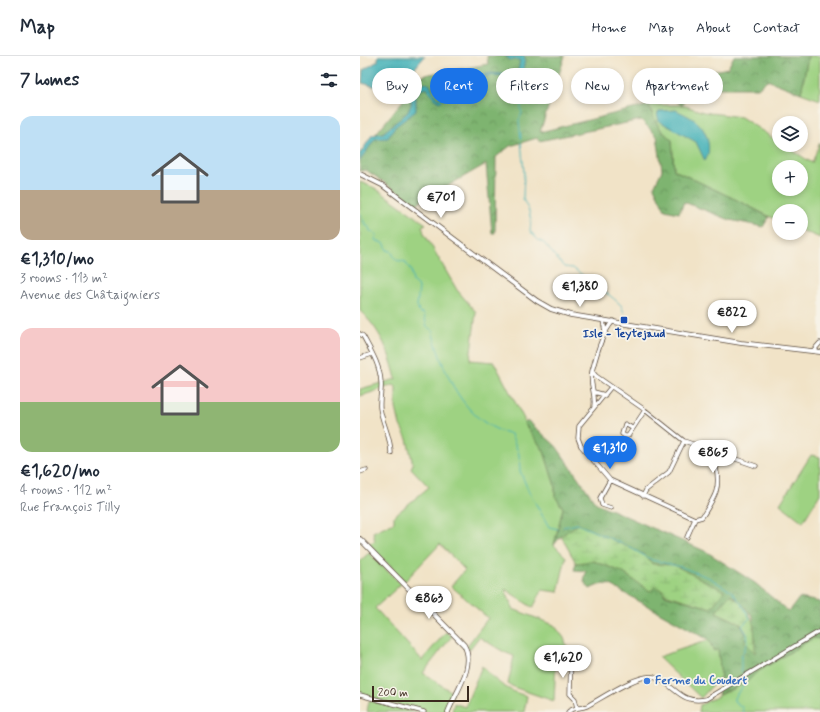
<!DOCTYPE html>
<html lang="en">
<head>
<meta charset="utf-8">
<style>
	:root { --surface:#fff; --page:#f2f2f3; --text:#1f2937; --muted:#747a83; --line:#e0e1e3; --accent:#1a73e8 }
	body { margin:0; font-family:Mynerve,sans-serif; background:var(--page); color:var(--text); height:100vh; display:flex; flex-direction:column; font-size:15px; white-space:nowrap }
	* { box-sizing:border-box; margin:0 }
	p { font-size:13px; color:var(--muted) }
	.icon { flex:none; width:22px; height:22px; fill:none; stroke:currentColor; stroke-width:2; stroke-linecap:round; stroke-linejoin:round }
	.map { position:relative; flex:1; overflow:hidden }
	.drawer { display:flex; flex-direction:column; background:var(--surface); width:360px }
	.drawer>* { flex:none }
	.top-card { position:absolute; left:12px; top:12px; width:380px; height:36px; display:flex; gap:8px }
	.controls { position:absolute; left:412px; top:60px; display:grid; gap:8px }
	.controls a { display:grid; place-items:center; width:36px; height:36px; border-radius:50%; background:var(--surface); box-shadow:0 2px 6px #0003; font-size:20px }
	.scale { position:absolute; left:12px; bottom:10px; width:97px; box-sizing:border-box; padding-left:4px; border:2px solid #3b2a1e; border-top:0; font-size:11px; line-height:14px; white-space:nowrap; color:#3b2a1e; -webkit-text-stroke:3px #f7f3e8; paint-order:stroke }
	.price { position:absolute; translate:-50% -34px; padding:0 9px; border-radius:14px; background:#fff; color:#222; font-size:13px; line-height:26px; filter:drop-shadow(0 1px 2px #0008) }
	.price::after { content:''; position:absolute; left:50%; top:24px; width:12px; height:9px; margin-left:-6px; background:inherit; clip-path:polygon(0 0,100% 0,50% 100%) }
	.price.selected { background:var(--accent); color:#fff }
	ul { padding:0; list-style:none }
	li { display:grid; align-content:center; gap:8px; height:212px; padding:0 20px }
	li span { display:grid; place-items:center; height:124px; border-radius:12px; color:#555 }
	li>.icon { margin-inline-start:auto }
	span .icon { width:72px; height:72px; fill:#fffc; stroke-width:1 }
	li b { font-size:17px }
	h2 { display:flex; justify-content:space-between; align-items:center; height:48px; padding:0 20px; font-size:17px }
	.pill { padding:0 14px; border-radius:18px; background:var(--surface); box-shadow:0 2px 6px #0003; font-size:14px; line-height:36px }
	.pill.selected { background:var(--accent); color:#fff }
	header { display:flex; align-items:center; gap:24px; box-sizing:border-box; height:56px; padding:0 20px; background:var(--surface); border-bottom:1px solid var(--line) }
	header strong { font-size:19px }
	nav { display:flex; gap:22px; margin-inline-start:auto; font-size:14px }
	main { display:flex; flex:1; min-height:0 }
	.map>svg:first-child { display:block }
	.grass { fill:#9ed282; stroke:#6c7e50; fill-rule:evenodd }
	.forest { fill:url(#forest-crowns); stroke:#5c6f47; fill-rule:evenodd }
	.wetland { fill:url(#wetland-marsh); stroke:#6c7e50 }
	.water { fill:#3fb0b7; stroke:#3d6d6a }
	.lines { fill:none; stroke-linecap:round; stroke-linejoin:round }
	.stream { stroke:#3fb0b7; stroke-width:1 }
	.minor-casing { stroke:#564637; stroke-width:5 }
	.major-casing { stroke:#564637; stroke-width:5.5 }
	.minor { stroke:#fff; stroke-width:3.5 }
	.major { stroke:#fff; stroke-width:4 }
	.transit-dot { fill:#1a4fb4; stroke:#f7f3e8; stroke-width:1.5 }
	.shop-dot { fill:#3f7fe0; stroke:#f7f3e8; stroke-width:1.5 }
	.labels { text-anchor:middle; dominant-baseline:central; stroke-width:3.5; stroke-linejoin:round; paint-order:stroke }
	.transit-label { font-size:12px; font-weight:bold; fill:#164399; stroke:#f7f3e8 }
	.shop-label { font-size:12px; font-weight:bold; fill:#366cbe; stroke:#f7f3e8; text-anchor:start }
</style>
</head>
<body>
<header>
<strong>Map</strong>
<nav><a>Home</a><a>Map</a><a>About</a><a>Contact</a></nav>
</header>
<main>
<section class="drawer">
<h2>7 homes<svg class="icon" aria-label="filters" viewBox="0 0 24 24"><path d="M4 7h16M4 17h16"/><circle cx="9" cy="7" r="2"/><circle cx="15" cy="17" r="2"/></svg></h2>
<ul>
<li><span style="background:linear-gradient(#bfe0f5 60%,#b9a48a 0)"><svg class="icon" aria-label="home" viewBox="0 0 24 24"><path d="M3 11l9-7 9 7M6 9v11h12V9"/></svg></span><div><b>€1,310/mo</b><p>3 rooms · 113 m²</p><p>Avenue des Châtaigniers</p></div></li>
<li><span style="background:linear-gradient(#f6c9c9 60%,#8fb573 0)"><svg class="icon" aria-label="home" viewBox="0 0 24 24"><path d="M3 11l9-7 9 7M6 9v11h12V9"/></svg></span><div><b>€1,620/mo</b><p>4 rooms · 112 m²</p><p>Rue François Tilly</p></div></li>
</ul>
</section>
<div class="map">
<svg width="460" height="656" viewBox="0 0 460 656">
	<defs>
		<pattern id="forest-crowns" width="20" height="18" patternUnits="userSpaceOnUse"><rect width="20" height="18" fill="#7eb470"/><path d="M2 6a3 3 0 1 1 6 0M12 15a3 3 0 1 1 6 0" fill="none" stroke="#68935b"/></pattern>
		<pattern id="wetland-marsh" width="20" height="14" patternUnits="userSpaceOnUse"><rect width="20" height="14" fill="#9ed282"/><path d="M1 5h8M5 5V1M11 12h8M15 12V8" fill="none" stroke="#89b470"/></pattern>
	</defs>
	<rect width="100%" height="100%" fill="#f7f3e8"/>
	<filter id="ink" filterUnits="userSpaceOnUse"><feTurbulence type="fractalNoise" baseFrequency=".025" numOctaves="2"/><feDisplacementMap in="SourceGraphic" scale="8" xChannelSelector="R" yChannelSelector="G"/><feConvolveMatrix kernelMatrix="1 2 1 2 8 2 1 2 1" color-interpolation-filters="sRGB"/></filter>
	<filter id="wash" filterUnits="userSpaceOnUse"><feTurbulence type="fractalNoise" baseFrequency=".012" numOctaves="4" result="noise"/><feDisplacementMap in="SourceGraphic" scale="16" xChannelSelector="R" yChannelSelector="G"/><feGaussianBlur stdDeviation="0.9" result="paint"/><feColorMatrix in="noise" values="0 0 0 0 0 0 0 0 0 0 0 0 0 0 0 0 0 1.4 0 .05"/><feComposite in="paint" operator="in"/></filter>
	<g filter="url(#wash)">
		<rect width="100%" height="100%" fill="#f1e3c7"/>
		<path class="grass" d="M448 0H460V44L441 37Z
			M289 49H322L344 56 381 61 419 86V89H424L452 107 460 86V182L441 174V155H419V165L314 114 312 84C299 74 294 64 289 49ZM419 111H441V133H419Z
			M0 126 15 132 66 168 62 170 64 177 97 234 116 256 110 304 134 306 164 363V367L184 395 195 430V440L203 452 194 489 206 501 198 536 182 534 173 552 145 533 153 553 194 569 204 582 210 601V603H196L194 645 156 632 148 628 154 600 144 596 119 581 109 594 107 590 128 562 91 530 105 514 80 488 45 525 8 488 15 485 13 476 34 466V460L69 431 51 412 53 408 47 383 40 369 36 352V331L34 329C22 332 12 337 0 340V333L36 323C30 297 20 273 0 255Z
			M451 399 460 401V438L443 466 420 448Z
			M9 497 41 528 15 552 62 604 86 576 92 580 63 617 93 637 85 656H64L0 639V505Z
			M453 582 460 583V648L458 656H339L340 649 387 626 396 617Z
			M349 584 353 594 358 593 361 620 341 642 298 601Z
			M122 610C135 625 147 635 167 640L164 656H92L94 647 105 651Z
			M12 644 55 656H7L9 645Z"/>
		<path class="forest" d="M127 0H205L180 76 289 49C294 64 299 74 312 84L314 114 379 145 409 161 403 171 370 164 324 146 319 157 305 154 294 131 302 114 297 80 281 64 179 85 177 82 150 90 136 101 135 177H132L126 108 56 148 6 114 0 115V97L64 19 128 8Z
			M374 0H448L441 37 407 24 398 32H332L322 49 316 45 334 19 368 12Z
			M167 364 196 390 236 447 347 496 395 527 429 556 439 542 460 546V583L453 582 396 617 387 626 358 639 361 620 358 593 354 595 349 584 259 534C249 526 241 527 230 533L224 526 226 515 214 514 216 507 234 505 262 516 289 535 295 531 303 534 304 539 351 552 363 535 314 509 292 508 285 499 201 480 194 489 203 452 195 440V430L184 395 164 367ZM370 539 377 543 393 560 395 596 380 567 356 556Z"/>
		<path class="wetland" d="M218 468 285 499 292 508 314 509 364 535 351 552 304 538 303 534 295 531 290 535 262 516 234 505 216 507 201 480Z
			M370 539C395 554 395 570 395 597L385 586 386 576 380 567 356 556Z"/>
		<path class="water" d="M18 0H65L35 36 2 27 3 14 18 5Z
			M145 0H164L165 2 163 16 160 21 131 19 111 25 91 27 87 31 85 42 80 46 74 43 67 32 60 34 56 40V55L35 71 28 82 15 83 0 105V98L12 79 23 77 47 57 51 49V40L54 34 65 26 70 29 76 41 79 43 81 41 84 28 89 25 107 24 130 17 157 19 160 4H150Z
			M316 54C324 58 334 62 340 69 348 78 352 95 345 105L336 86 299 65 297 58 300 55Z"/>
		<g class="lines">
			<path class="stream" d="M158 21V29C168 37 158 47 162 57L159 64 161 83
				M161 86 164 116 163 143 169 155 171 165 170 175 178 184 184 187 204 211 213 212 253 242 261 249 264 257
				M0 157 6 170 8 169 10 175 17 179 15 184 25 188 27 194 31 195 36 204 46 206 47 209 51 214 53 226 59 231 57 250 59 256 64 258 67 271 72 274C81 310 99 355 134 372 139 375 146 376 151 378L159 398 160 415 169 436 189 471 198 473
				M203 471 217 468 267 490 292 504 321 511 350 522 372 536 383 550 390 562 382 570 387 578 388 585 381 601V614L383 617
				M383 656 382 651 374 645V642L387 624"/>
		</g>
	</g>
	<g filter="url(#ink)">
		<g class="lines">
			<defs>
				<path id="minor" d="M243 264 245 276
					M253 265C241 279 237 298 232 315L236 320 285 354 324 385 396 410
					M0 278 3 280C11 295 20 309 21 326 22 335 19 343 20 352 22 367 31 381 31 397
					M453 295 460 287
					M0 302 12 298
					M232 315C229 330 236 336 234 350
					M251 331 219 370 218 382 221 390 250 424 335 463
					M234 336 245 339
					M272 372 265 368 262 378 265 380H268L285 354
					M354 396 356 411 365 400
					M0 416 6 414
					M250 424 240 442 242 449 251 452
					M283 440 286 434 309 416 324 385
					M327 481 335 463 342 461C354 442 361 434 356 411
					M211 597 210 638 215 643 217 652
					M0 639 64 656
					M208 656C213 651 221 653 227 650 242 642 279 617 294 621 315 628 320 649 346 643L460 575"/>
				<path id="major" d="M0 118 22 129 177 245 191 253 211 259 381 287 460 296
					M0 483 104 589C116 610 96 635 88 656"/>
			</defs>
			<use href="#minor" class="minor-casing"/>
			<use href="#major" class="major-casing"/>
			<use href="#minor" class="minor"/>
			<use href="#major" class="major"/>
		</g>
	</g>
	<rect class="transit-dot" x="260" y="260" width="8" height="8" rx="2"/>
	<circle class="shop-dot" cx="287" cy="625" r="4"/>
	<g class="labels">
		<g class="transit-label">
			<text x="264" y="278">Isle - Teytejaud</text>
		</g>
		<g class="shop-label">
			<text x="295" y="625">Ferme du Coudert</text>
		</g>
	</g>
</svg>
<div class="controls">
<a><svg class="icon" aria-label="layers" viewBox="0 0 24 24"><path d="M12 4l9 5-9 5-9-5zM3 14l9 5 9-5"/></svg></a>
<a>+</a>
<a>−</a>
</div>
<div class="scale">200 m</div>
<b class="price" style="left:81px;top:163px">€701</b>
<b class="price" style="left:220px;top:252px">€1,380</b>
<b class="price" style="left:372px;top:278px">€822</b>
<b class="price selected" style="left:250px;top:414px">€1,310</b>
<b class="price" style="left:353px;top:418px">€865</b>
<b class="price" style="left:69px;top:564px">€863</b>
<b class="price" style="left:203px;top:623px">€1,620</b>
<div class="top-card">
<a class="pill">Buy</a>
<a class="pill selected">Rent</a>
<a class="pill">Filters</a>
<a class="pill">New</a>
<a class="pill">Apartment</a>
</div>
</div>
</main>
</body>
</html>
